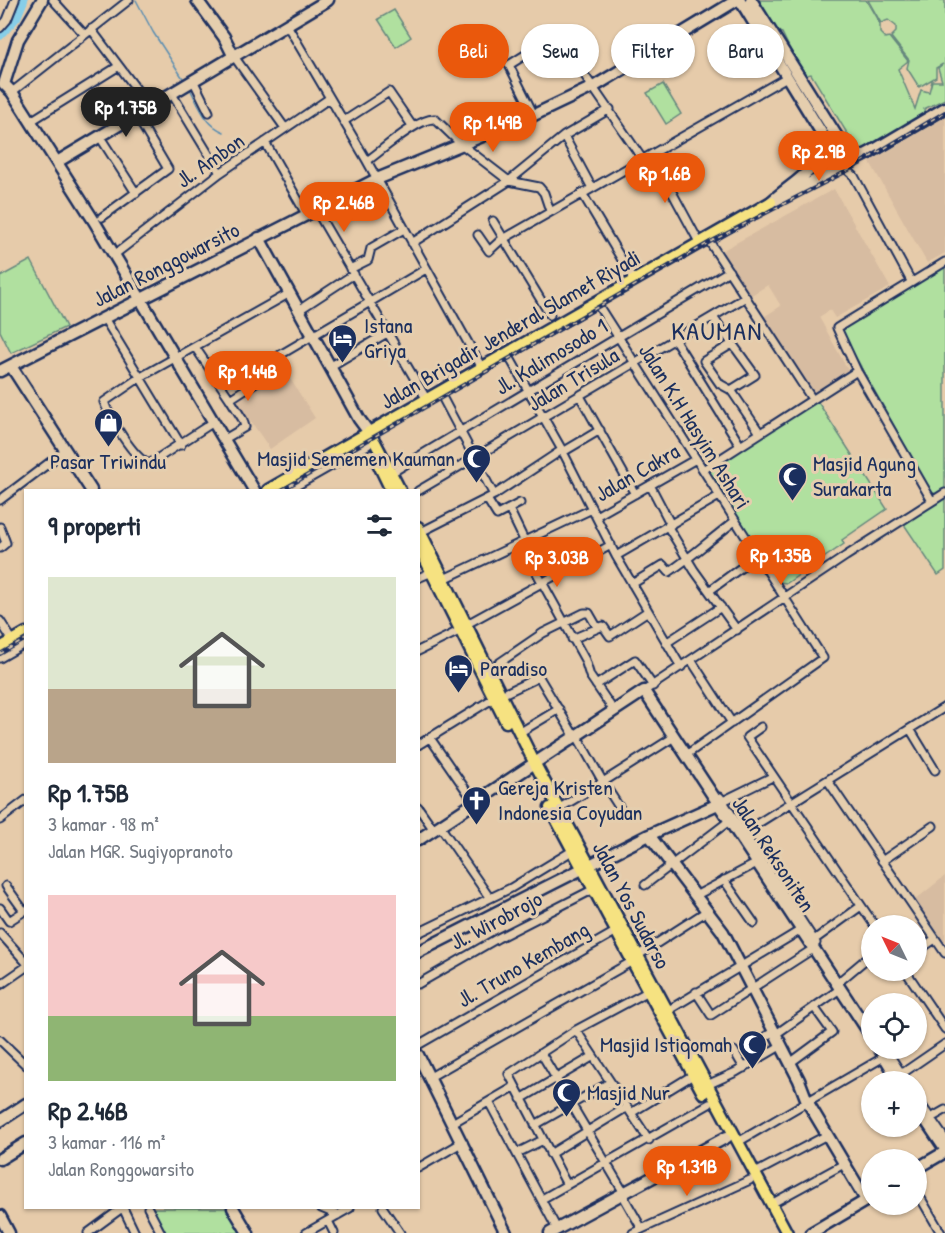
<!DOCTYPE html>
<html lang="id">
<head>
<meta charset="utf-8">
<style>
	:root { --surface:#fff; --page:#f2f2f3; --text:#1f2937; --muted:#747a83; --accent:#ea580c }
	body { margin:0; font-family:"Patrick Hand",sans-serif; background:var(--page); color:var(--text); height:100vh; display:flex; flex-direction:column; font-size:22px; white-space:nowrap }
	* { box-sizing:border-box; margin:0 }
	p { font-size:20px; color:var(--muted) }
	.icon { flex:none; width:33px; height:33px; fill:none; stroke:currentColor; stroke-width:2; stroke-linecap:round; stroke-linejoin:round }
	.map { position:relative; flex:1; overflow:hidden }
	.details { position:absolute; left:24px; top:489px; width:396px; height:720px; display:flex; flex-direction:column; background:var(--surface); border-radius:0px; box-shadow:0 2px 4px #0004 }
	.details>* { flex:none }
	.hud { position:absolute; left:438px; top:24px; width:417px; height:54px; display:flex; gap:12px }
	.needle { width:39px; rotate:313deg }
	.controls { position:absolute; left:861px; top:915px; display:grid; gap:12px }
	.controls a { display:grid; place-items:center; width:66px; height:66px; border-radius:50%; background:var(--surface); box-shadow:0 2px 4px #0004; font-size:30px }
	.price { position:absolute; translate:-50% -51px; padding:0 14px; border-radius:21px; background:var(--accent); color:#fff; font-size:20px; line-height:39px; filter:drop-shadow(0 2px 3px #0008) }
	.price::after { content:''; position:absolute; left:50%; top:36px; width:18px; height:14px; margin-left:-9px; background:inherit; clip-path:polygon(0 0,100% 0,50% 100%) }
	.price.active { background:#222; color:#fff }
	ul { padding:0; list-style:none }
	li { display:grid; align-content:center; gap:12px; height:318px; padding:0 24px }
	li span { display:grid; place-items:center; height:186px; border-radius:0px; color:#555 }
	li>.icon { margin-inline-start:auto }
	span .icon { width:108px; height:108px; fill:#fffc; stroke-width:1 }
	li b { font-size:26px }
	h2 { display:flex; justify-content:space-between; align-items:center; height:72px; padding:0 24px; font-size:26px }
	.tag { padding:0 21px; border-radius:27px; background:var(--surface); box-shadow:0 2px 4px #0004; font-size:21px; line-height:54px }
	.tag.active { background:var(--accent); color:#fff }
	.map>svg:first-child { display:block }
	.built { fill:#d7bca1 }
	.green { fill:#b0e09f; stroke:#66887e; stroke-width:1.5 }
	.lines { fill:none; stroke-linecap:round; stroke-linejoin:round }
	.stream { stroke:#5c8eb1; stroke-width:1.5 }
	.river { stroke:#87cee8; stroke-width:10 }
	.street-casing { stroke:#1b2f5e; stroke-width:11 }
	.secondary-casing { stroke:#1b2f5e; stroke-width:15 }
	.primary-casing { stroke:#1b2f5e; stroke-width:15 }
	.street { stroke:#e5ceae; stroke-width:7 }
	.secondary { stroke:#e5ceae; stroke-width:10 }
	.primary { stroke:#f6e281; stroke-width:10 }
	.rail-casing { stroke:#1b2f5e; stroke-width:4 }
	.rail { stroke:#e5ceae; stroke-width:1.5; stroke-dasharray:4.5; stroke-linecap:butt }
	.labels { text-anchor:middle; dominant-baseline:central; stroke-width:6; stroke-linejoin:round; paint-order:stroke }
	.street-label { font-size:22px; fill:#1b2f5e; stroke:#e5ceae }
	.poi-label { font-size:22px; fill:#1b2f5e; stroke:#e5ceae; text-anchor:start }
	.quarter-label { font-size:26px; letter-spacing:1.5px; fill:#1b2f5e; stroke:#e5ceae }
</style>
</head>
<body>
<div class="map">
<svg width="945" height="1233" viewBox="0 0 945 1233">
	<rect width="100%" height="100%" fill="#e6cbaa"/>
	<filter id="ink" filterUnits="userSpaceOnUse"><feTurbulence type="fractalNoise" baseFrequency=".0167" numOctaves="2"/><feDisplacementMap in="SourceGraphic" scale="12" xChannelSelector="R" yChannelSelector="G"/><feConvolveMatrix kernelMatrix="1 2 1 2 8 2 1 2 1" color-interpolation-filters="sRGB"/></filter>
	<g filter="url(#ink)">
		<path class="built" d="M945 117V253L927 263 870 162Z
			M834 189 890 287 835 318 830 310 819 317 849 372 816 395 812 394 762 318 781 306 768 285 748 297 721 255 725 249Z
			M284 369 315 418 270 449 237 401Z
			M945 876V943L915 900Z"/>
		<path class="green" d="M755 0H866L880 24V33L885 38 889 37 908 61 898 69 915 109 921 90 929 92 932 81H942L938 68 943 64 936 68V77L919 87 907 68 909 60 891 37 896 32V26L888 20 881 23 868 0H945V99L924 109 925 115 866 151H859L849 147 850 138 811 74 803 76 782 33 775 31Z
			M394 10 411 37 396 47 378 19Z
			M663 84 681 114 666 124 647 93Z
			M31 260 66 327 11 353 0 331V277Z
			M945 266V570L938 575 899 517 936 494 931 492 840 329Z
			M816 399 887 509 842 540 844 544 787 583 778 582 708 477 711 465Z
			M151 1208H228L243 1233H164Z"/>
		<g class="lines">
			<path class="stream" d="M136 0 153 32 184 80
				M190 89C199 105 205 125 224 132"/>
			<path class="river" d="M0 35 16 17 23 0"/>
			<defs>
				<path id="street" d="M53 0 84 34
					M287 25 367 161 482 368
					M0 28 7 20 15 0
					M91 29 150 107
					M233 55 285 128
					M194 82 209 112
					M12 92 129 0
					M172 94 220 173
					M534 115 509 65 557 35 643 160
					M31 121 119 66
					M344 121 389 92 413 127
					M564 136 592 188
					M100 137 136 193
					M265 142 306 214
					M652 155 699 242
					M367 161C381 151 419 117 435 119L461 144 509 181 539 187 544 193 550 211
					M843 166 854 176 911 281
					M582 193 634 280
					M316 210 427 400
					M102 217 168 169 136 115
					M493 221 550 315
					M478 235 489 251 503 238
					M505 238 787 77
					M707 238 812 399
					M412 243 509 181 564 136 610 109
					M114 255 220 173 330 98
					M350 269 368 260 371 248 404 229
					M596 302 823 658 686 755
					M299 310 354 274
					M713 317 755 375 731 390
					M104 318 181 445
					M675 340 740 445
					M732 344 704 361 720 384 731 390 760 433
					M195 347 230 399 279 367 280 355 426 269
					M507 353 562 450 616 556 681 667
					M331 366 387 333
					M440 393 494 495
					M580 396 635 494
					M212 423 149 464C133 458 110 418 104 402L139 378 290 293
					M223 440 245 427 243 420 230 399
					M563 452 600 430
					M703 470 857 371
					M391 473 729 271
					M650 485 671 525
					M289 490 368 445
					M418 491 746 297
					M487 499 497 515 520 503
					M0 500 66 450
					M932 501 857 371 837 328 945 262
					M509 509 525 542
					M596 516 696 459
					M0 527 6 543 0 548
					M668 527 694 570 737 630
					M421 532 494 495 562 450
					M528 541 533 553 527 555 585 660 590 676 614 711
					M616 556 719 496
					M418 578 432 572
					M444 579 592 509
					M632 584 663 565 669 572C693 556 712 538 735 521
					M709 591 757 556
					M0 621 13 641
					M467 624 611 545
					M572 639 603 626 610 636 648 611
					M666 643 721 607
					M418 651 461 630
					M0 658 26 643
					M691 660 732 723
					M489 670 543 633 584 613H589L597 627
					M596 685 635 660 653 686
					M644 691 846 556 945 493
					M501 695 539 677 575 737
					M761 727 747 737 875 926
					M910 729 935 770
					M519 733 559 709
					M430 738 475 803
					M418 745 494 698
					M828 781 945 953
					M720 797 816 943
					M721 802 772 777
					M418 807 434 830
					M558 809 603 782 577 736
					M621 810 603 782 674 737
					M0 820 26 800
					M440 826 489 897
					M744 832 945 707
					M882 861 933 826
					M724 880 754 923
					M645 885 729 821
					M6 886 24 911
					M695 896 757 863
					M0 908 9 921 26 910
					M0 933 26 962
					M418 933 511 888 572 851
					M814 940 861 906
					M916 952 935 939
					M637 956 707 911
					M905 970 945 1029
					M841 980 872 954
					M418 984 498 938 592 890
					M0 985 26 967
					M696 992 711 1015 813 949
					M667 1011 801 930
					M576 1030 649 1140
					M776 1034 840 989
					M766 1036 775 1031
					M0 1040 26 1065
					M418 1045 615 932
					M734 1051 744 1068
					M541 1053 624 1193
					M890 1056 907 1082
					M790 1063 832 1032 814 1007
					M430 1077 631 962
					M897 1077 945 1044
					M707 1085 736 1072 782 1045
					M916 1097 945 1139
					M521 1099 592 1057
					M489 1102 557 1229
					M631 1113 693 1075
					M931 1118 945 1110
					M454 1122 514 1087
					M535 1125 609 1083
					M738 1142 884 1057
					M517 1153 543 1140
					M550 1154 627 1107
					M418 1168 463 1142
					M755 1173 827 1135
					M567 1185 509 1074 576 1030 647 992
					M916 1190 941 1233
					M622 1194 642 1229
					M542 1199 709 1104
					M771 1204 844 1164
					M123 1208 135 1233
					M148 1208 161 1233
					M321 1208 338 1215
					M383 1208 400 1233
					M328 1221 334 1233
					M88 1233 122 1208
					M306 1233 350 1208
					M633 1233 750 1180"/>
				<path id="secondary" d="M197 0 224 37 233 55
					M740 0 824 137C821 171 794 181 771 202
					M751 0 853 162
					M4 84 12 92 94 221 254 490
					M4 84 18 40 42 0
					M57 162 328 0
					M777 200 869 153 945 108
					M259 238 359 419 373 438
					M11 366 91 490
					M0 371 377 179 534 115 595 86 737 0
					M649 835 723 932 799 1080 807 1101 866 1200
					M418 840 644 691 872 1037
					M418 952 649 835 718 804
					M879 1048 900 1082
					M418 1055 506 1233
					M916 1106 945 1149
					M0 1121 26 1104
					M0 1159 26 1143
					M916 1169 945 1152
					M233 1208 248 1233
					M0 1216 9 1233
					M550 1233 727 1137
					M811 1233 872 1197"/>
				<path id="primary" d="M824 137 828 143 825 157 829 163 843 166 851 159
					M375 442 400 490
					M377 461 391 490
					M268 490 771 202
					M418 527 535 764 787 1233
					M418 545 506 722
					M0 648 26 633
					M550 808 703 1093"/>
			</defs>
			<use href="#street" class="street-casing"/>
			<use href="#secondary" class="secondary-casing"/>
			<use href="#primary" class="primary-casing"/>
			<use href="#street" class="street"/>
			<use href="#secondary" class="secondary"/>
			<use href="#primary" class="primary"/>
			<defs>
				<path id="rail" d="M282 490 710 242 847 171 945 112
					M0 654 26 639"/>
			</defs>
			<use href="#rail" class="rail-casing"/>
			<use href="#rail" class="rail"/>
		</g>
	</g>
	<defs>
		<symbol id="hotel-pin" viewBox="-11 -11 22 30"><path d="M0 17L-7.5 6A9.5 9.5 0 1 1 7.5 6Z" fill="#1b2f5e" stroke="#e5ceae"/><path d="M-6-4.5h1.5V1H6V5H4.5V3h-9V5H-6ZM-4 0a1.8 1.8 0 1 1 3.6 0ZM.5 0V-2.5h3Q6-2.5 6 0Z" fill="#fff"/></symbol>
		<symbol id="shop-pin" viewBox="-11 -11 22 30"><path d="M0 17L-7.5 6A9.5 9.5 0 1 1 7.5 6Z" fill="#1b2f5e" stroke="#e5ceae"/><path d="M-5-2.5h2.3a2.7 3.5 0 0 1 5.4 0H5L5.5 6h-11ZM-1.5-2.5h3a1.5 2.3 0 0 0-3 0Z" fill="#fff"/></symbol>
		<symbol id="mosque-pin" viewBox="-11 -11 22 30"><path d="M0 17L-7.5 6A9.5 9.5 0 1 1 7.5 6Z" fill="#1b2f5e" stroke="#e5ceae"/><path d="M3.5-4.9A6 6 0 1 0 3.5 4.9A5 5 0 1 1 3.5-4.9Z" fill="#fff"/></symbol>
		<symbol id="church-pin" viewBox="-11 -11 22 30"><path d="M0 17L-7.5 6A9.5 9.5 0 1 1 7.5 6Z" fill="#1b2f5e" stroke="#e5ceae"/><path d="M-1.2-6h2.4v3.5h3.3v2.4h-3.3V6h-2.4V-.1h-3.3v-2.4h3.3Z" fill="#fff"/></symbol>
	</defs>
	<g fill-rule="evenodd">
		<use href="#hotel-pin" x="326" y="322" width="33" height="45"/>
		<use href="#shop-pin" x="92" y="406" width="33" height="45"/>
		<use href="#mosque-pin" x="460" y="442" width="33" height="45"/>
		<use href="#mosque-pin" x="776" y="460" width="33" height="45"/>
		<use href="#hotel-pin" x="442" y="652" width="33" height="45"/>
		<use href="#church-pin" x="460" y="784" width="33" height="45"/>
		<use href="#mosque-pin" x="736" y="1028" width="33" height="45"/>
		<use href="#mosque-pin" x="550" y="1076" width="33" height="45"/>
	</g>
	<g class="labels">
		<g class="street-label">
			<text transform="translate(210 160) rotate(-35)">Jl. Ambon</text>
			<text transform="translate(166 264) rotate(-27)">Jalan Ronggowarsito</text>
			<text transform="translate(510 329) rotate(-30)">Jalan Brigadir Jenderal Slamet Riyadi</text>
			<text transform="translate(551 356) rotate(-31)">Jl. Kalimosodo 1</text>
			<text transform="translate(573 379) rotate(-31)">Jalan Trisula</text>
			<text transform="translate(695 426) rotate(58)">Jalan K.H Hasyim Ashari</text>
			<text transform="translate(637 472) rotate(-30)">Jalan Cakra</text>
			<text transform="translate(774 854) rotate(57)">Jalan Reksoniten</text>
			<text transform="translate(632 905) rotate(62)">Jalan Yos Sudarso</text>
			<text transform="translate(496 920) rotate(-28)">Jl. Wirobrojo</text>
			<text transform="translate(523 964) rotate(-30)">Jl. Truno Kembang</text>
		</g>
		<g class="poi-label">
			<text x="364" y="325">Istana<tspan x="364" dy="25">Griya</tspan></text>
			<text x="455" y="458" text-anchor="end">Masjid Sememen Kauman</text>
			<text x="108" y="461" text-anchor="middle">Pasar Triwindu</text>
			<text x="813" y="463">Masjid Agung<tspan x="813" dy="25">Surakarta</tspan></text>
			<text x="480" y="668">Paradiso</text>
			<text x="498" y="787">Gereja Kristen<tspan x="498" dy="25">Indonesia Coyudan</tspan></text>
			<text x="732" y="1044" text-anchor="end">Masjid Istiqomah</text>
			<text x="587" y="1092">Masjid Nur</text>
		</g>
		<g class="quarter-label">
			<text x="717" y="330">KAUMAN</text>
		</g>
	</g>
</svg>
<div class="controls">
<a><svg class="needle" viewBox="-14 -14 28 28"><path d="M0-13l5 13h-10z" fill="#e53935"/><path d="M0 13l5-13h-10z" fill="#747a83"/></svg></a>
<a><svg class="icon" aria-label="locate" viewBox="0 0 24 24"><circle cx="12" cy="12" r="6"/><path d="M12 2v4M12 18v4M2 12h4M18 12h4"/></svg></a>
<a>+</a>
<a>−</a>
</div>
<b class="price active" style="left:126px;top:138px">Rp 1.75B</b>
<b class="price" style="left:493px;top:153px">Rp 1.49B</b>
<b class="price" style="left:819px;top:182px">Rp 2.9B</b>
<b class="price" style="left:665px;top:204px">Rp 1.6B</b>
<b class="price" style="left:344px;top:233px">Rp 2.46B</b>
<b class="price" style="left:248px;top:402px">Rp 1.44B</b>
<b class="price" style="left:781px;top:586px">Rp 1.35B</b>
<b class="price" style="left:557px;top:588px">Rp 3.03B</b>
<b class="price" style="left:687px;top:1197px">Rp 1.31B</b>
<div class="hud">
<a class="tag active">Beli</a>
<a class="tag">Sewa</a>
<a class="tag">Filter</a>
<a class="tag">Baru</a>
</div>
<section class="details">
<h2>9 properti<svg class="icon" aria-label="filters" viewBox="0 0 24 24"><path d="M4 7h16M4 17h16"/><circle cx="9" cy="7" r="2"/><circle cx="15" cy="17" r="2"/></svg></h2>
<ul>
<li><span style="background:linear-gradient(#dfe7d0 60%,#b9a48a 0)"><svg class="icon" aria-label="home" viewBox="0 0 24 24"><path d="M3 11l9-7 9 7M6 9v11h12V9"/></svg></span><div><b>Rp 1.75B</b><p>3 kamar · 98 m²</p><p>Jalan MGR. Sugiyopranoto</p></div></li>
<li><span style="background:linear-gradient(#f6c9c9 65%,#8fb573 0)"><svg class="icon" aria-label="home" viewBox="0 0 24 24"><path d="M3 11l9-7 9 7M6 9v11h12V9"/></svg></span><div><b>Rp 2.46B</b><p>3 kamar · 116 m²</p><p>Jalan Ronggowarsito</p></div></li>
</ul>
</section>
</div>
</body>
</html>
